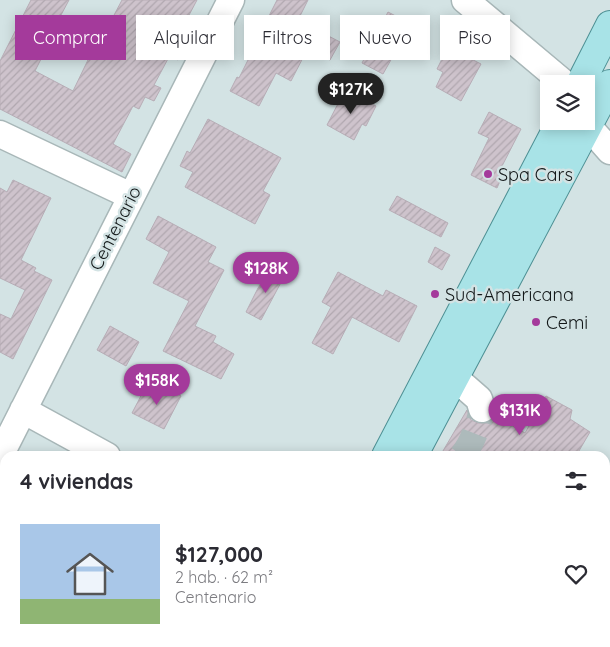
<!DOCTYPE html>
<html lang="es">
<head>
<meta charset="utf-8">
<style>
	:root { --surface:#fff; --page:#f7f7f7; --text:#2b2b33; --muted:#7c7c81; --line:#e1e1e2; --accent:#a43a9b }
	body { margin:0; font-family:Quicksand,sans-serif; background:var(--page); color:var(--text); height:100vh; display:flex; flex-direction:column; font-size:19px; white-space:nowrap }
	* { box-sizing:border-box; margin:0 }
	p { font-size:16px; color:var(--muted) }
	.icon { flex:none; width:28px; height:28px; fill:none; stroke:currentColor; stroke-width:2; stroke-linecap:round; stroke-linejoin:round }
	.map { position:relative; flex:1; overflow:hidden }
	.side { position:absolute; left:0px; top:451px; width:610px; height:196px; display:flex; flex-direction:column; background:var(--surface); border-radius:15px 15px 0 0; box-shadow:0 2px 12px #0003 }
	.side>* { flex:none }
	.hud { position:absolute; left:15px; top:15px; width:580px; height:45px; display:flex; gap:10px }
	.buttons { position:absolute; left:540px; top:75px; display:grid; gap:10px }
	.buttons a { display:grid; place-items:center; width:55px; height:55px; border-radius:0px; background:var(--surface); box-shadow:0 2px 12px #0003; font-size:25px }
	.price { position:absolute; translate:-50% -42px; padding:0 11px; border-radius:18px; background:var(--accent); color:#fff; font-size:16px; line-height:32px; filter:drop-shadow(0 1px 2px #0008) }
	.price::after { content:''; position:absolute; left:50%; top:30px; width:15px; height:11px; margin-left:-8px; background:inherit; clip-path:polygon(0 0,100% 0,50% 100%) }
	.price.current { background:#222; color:#fff }
	ul { padding:0; list-style:none }
	li { display:flex; align-items:center; gap:15px; height:125px; padding:0 20px }
	li+li { border-top:1px solid var(--line) }
	li span { display:grid; place-items:center; flex:none; width:140px; height:100px; border-radius:0px; color:#555 }
	li>.icon { margin-inline-start:auto }
	span .icon { width:60px; height:60px; fill:#fffc; stroke-width:1 }
	li b { font-size:21px }
	h2 { display:flex; justify-content:space-between; align-items:center; height:60px; padding:0 20px; font-size:21px }
	.tag { padding:0 18px; border-radius:0px; background:var(--surface); box-shadow:0 2px 12px #0003; font-size:18px; line-height:45px }
	.tag.current { background:var(--accent); color:#fff }
	.map>svg:first-child { display:block }
	.building { fill:url(#building-hatch); stroke:#b7adb6 }
	.lines { fill:none; stroke-linecap:round; stroke-linejoin:round }
	.minor-tunnel { stroke:#adbabb; stroke-width:26; stroke-dasharray:26 13; stroke-linecap:butt }
	.minor-casing { stroke:#a8b7b8; stroke-width:29 }
	.major-casing { stroke:#4e9094; stroke-width:30 }
	.minor { stroke:#fff; stroke-width:26 }
	.major { stroke:#a8e3e7; stroke-width:28 }
	.poi-dot { fill:#a43a9b; stroke:#d3e3e4; stroke-width:2 }
	.labels { text-anchor:middle; dominant-baseline:central; stroke-width:5; stroke-linejoin:round; paint-order:stroke }
	.poi-label { font-size:18px; fill:#131819; stroke:#d3e3e4; text-anchor:start }
	.street-label { font-size:18px; fill:#131819; stroke:#d3e3e4 }
</style>
</head>
<body>
<div class="map">
<svg width="610" height="647" viewBox="0 0 610 647">
	<defs>
		<pattern id="building-hatch" width="6" height="6" patternUnits="userSpaceOnUse" patternTransform="scale(1.25)"><rect width="6" height="6" fill="#cec3cc"/><path d="M-1 1l2-2M0 6l6-6M5 7l2-2" fill="none" stroke="#b0a7af"/></pattern>
	</defs>
	<rect width="100%" height="100%" fill="#d3e3e4"/>
	<path class="building" d="M31 0H69L45 45 47 47 35 71 73 91 100 35 103 36 122 0H197L178 36 179 37 178 40 186 45 178 60 170 55 154 85 161 88 154 101 145 97 139 109 133 106 113 144 131 154 122 172 0 109V61Z
		M277 0H308L298 20 340 42 330 60 308 48 291 81 276 73 259 106 230 91 237 77 239 78 265 26H264Z
		M388 12 411 24 383 74 362 63Z
		M448 47 481 64 461 101 436 87 443 72 437 69Z
		M345 90 376 106 366 126 362 124 354 140 327 125Z
		M489 112 521 129 500 170 504 172 497 188 471 175 489 138 478 133Z
		M208 119 281 158 263 191 270 195 255 224 185 187 193 172 180 166 187 151 190 153Z
		M13 180 51 198 21 260 36 268 34 271 52 280 13 359 0 352V314L11 319 25 290 0 278V188L7 192Z
		M397 196 448 223 441 237 389 210Z
		M158 216 216 247 208 262 224 270 195 326 216 336 213 342 234 354 221 379 163 351 189 301 153 283 169 252 146 239Z
		M435 247 450 255 442 270 428 262Z
		M273 266 286 273 261 320 246 312 258 288 261 284 263 285Z
		M338 272 383 296 386 290 417 306 399 342 352 317 333 354 312 343 331 307 322 302Z
		M110 326 139 342 126 366 97 350Z
		M158 383 181 396 164 429 132 413 143 392 151 396Z
		M546 396 572 410 570 419 590 432 576 456H440L467 410 471 420 478 423H487L493 420 495 416 525 433Z"/>
	<g class="lines">
		<path class="minor-tunnel" d="M462 456C473 442 478 426 482 409"/>
		<defs>
			<path id="minor" d="M465 0 565 84
				M586 121 588 126 610 151
				M0 134 131 196
				M455 378 479 399 482 409
				M23 410 107 456
				M0 456 231 0
				M443 642 451 647"/>
			<path id="major" d="M580 84 610 25
				M386 456 561 121
				M413 456 610 84
				M286 647 289 642
				M313 647 315 642"/>
		</defs>
		<use href="#minor" class="minor-casing"/>
		<use href="#major" class="major-casing"/>
		<use href="#minor" class="minor"/>
		<use href="#major" class="major"/>
	</g>
	<g class="poi-dot">
		<circle cx="488" cy="174" r="5"/>
		<circle cx="435" cy="294" r="5"/>
		<circle cx="536" cy="322" r="5"/>
	</g>
	<g class="labels">
		<g class="poi-label">
			<text x="498" y="174">Spa Cars</text>
			<text x="445" y="294">Sud-Americana</text>
			<text x="546" y="322">Cemi</text>
		</g>
		<g class="street-label">
			<text transform="translate(115 228) rotate(-63)">Centenario</text>
		</g>
	</g>
</svg>
<div class="buttons">
<a><svg class="icon" aria-label="layers" viewBox="0 0 24 24"><path d="M12 4l9 5-9 5-9-5zM3 14l9 5 9-5"/></svg></a>
</div>
<b class="price current" style="left:351px;top:115px">$127K</b>
<b class="price" style="left:266px;top:294px">$128K</b>
<b class="price" style="left:157px;top:406px">$158K</b>
<b class="price" style="left:520px;top:436px">$131K</b>
<div class="hud">
<a class="tag current">Comprar</a>
<a class="tag">Alquilar</a>
<a class="tag">Filtros</a>
<a class="tag">Nuevo</a>
<a class="tag">Piso</a>
</div>
<section class="side">
<h2>4 viviendas<svg class="icon" aria-label="filters" viewBox="0 0 24 24"><path d="M4 7h16M4 17h16"/><circle cx="9" cy="7" r="2"/><circle cx="15" cy="17" r="2"/></svg></h2>
<ul>
<li><span style="background:linear-gradient(#a9c7e8 75%,#8fb573 0)"><svg class="icon" aria-label="home" viewBox="0 0 24 24"><path d="M3 11l9-7 9 7M6 9v11h12V9"/></svg></span><div><b>$127,000</b><p>2 hab. · 62 m²</p><p>Centenario</p></div><svg class="icon" aria-label="heart" viewBox="0 0 24 24"><path d="M12 20l-8-8c-3-5 5-10 8-4 3-6 11-1 8 4z"/></svg></li>
</ul>
</section>
</div>
</body>
</html>
